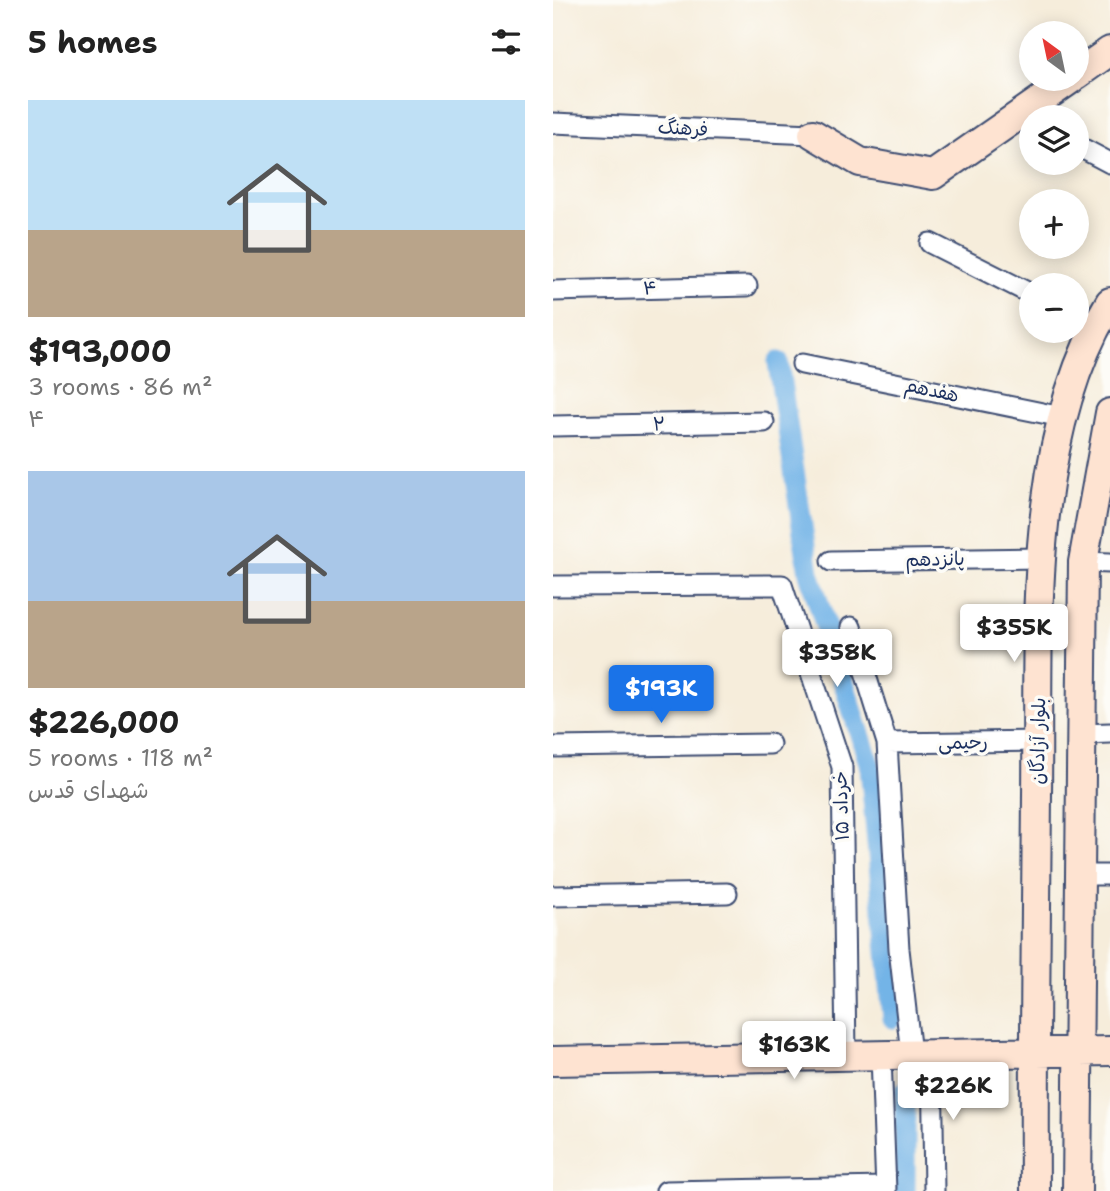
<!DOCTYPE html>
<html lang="en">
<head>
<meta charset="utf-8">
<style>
	:root { --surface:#fff; --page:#f6f6f6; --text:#222; --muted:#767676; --accent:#1a73e8 }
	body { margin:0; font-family:"Shantell Sans","Playpen Sans Arabic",sans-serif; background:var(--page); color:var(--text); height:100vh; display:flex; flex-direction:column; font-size:26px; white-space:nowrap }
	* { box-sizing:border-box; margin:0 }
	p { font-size:23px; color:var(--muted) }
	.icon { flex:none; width:38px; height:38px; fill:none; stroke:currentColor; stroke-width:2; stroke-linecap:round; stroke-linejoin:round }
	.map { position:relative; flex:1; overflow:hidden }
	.side { display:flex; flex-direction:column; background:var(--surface); width:553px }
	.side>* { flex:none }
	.needle { width:46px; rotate:327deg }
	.tools { position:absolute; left:466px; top:21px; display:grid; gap:14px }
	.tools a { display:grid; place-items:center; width:70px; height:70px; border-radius:50%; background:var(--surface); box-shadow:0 4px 18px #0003; font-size:35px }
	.price { position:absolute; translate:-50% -60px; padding:0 16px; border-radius:7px; background:#fff; color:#222; font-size:23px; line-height:46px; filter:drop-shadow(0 2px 4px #0008) }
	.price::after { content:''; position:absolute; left:50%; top:42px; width:21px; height:16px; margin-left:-10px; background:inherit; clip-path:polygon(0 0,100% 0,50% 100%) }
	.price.on { background:var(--accent); color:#fff }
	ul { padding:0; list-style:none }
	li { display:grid; align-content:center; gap:14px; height:371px; padding:0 28px }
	li span { display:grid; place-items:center; height:217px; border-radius:0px; color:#555 }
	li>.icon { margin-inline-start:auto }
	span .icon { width:126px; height:126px; fill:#fffc; stroke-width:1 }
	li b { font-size:30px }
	h2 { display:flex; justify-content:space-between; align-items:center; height:84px; padding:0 28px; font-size:30px }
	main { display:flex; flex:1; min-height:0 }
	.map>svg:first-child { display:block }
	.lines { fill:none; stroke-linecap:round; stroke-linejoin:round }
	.canal { stroke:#73b4e7; stroke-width:21 }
	.street-casing { stroke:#3c4c71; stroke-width:23 }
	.secondary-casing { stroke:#3c4c71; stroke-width:32 }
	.street { stroke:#fff; stroke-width:19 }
	.secondary { stroke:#fee3d1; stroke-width:28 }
	.labels { text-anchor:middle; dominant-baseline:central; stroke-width:7; stroke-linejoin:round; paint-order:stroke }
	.street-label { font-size:19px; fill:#1b2f5e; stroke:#fdfcf7 }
</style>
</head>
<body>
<main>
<section class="side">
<h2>5 homes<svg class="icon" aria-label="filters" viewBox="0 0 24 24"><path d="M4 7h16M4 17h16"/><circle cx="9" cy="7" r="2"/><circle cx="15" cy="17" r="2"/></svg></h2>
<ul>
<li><span style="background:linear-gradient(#bfe0f5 60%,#b9a48a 0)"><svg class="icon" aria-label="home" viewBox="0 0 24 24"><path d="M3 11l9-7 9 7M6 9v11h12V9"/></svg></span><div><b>$193,000</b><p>3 rooms · 86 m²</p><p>۴</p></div></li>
<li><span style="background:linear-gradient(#a9c7e8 60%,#b9a48a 0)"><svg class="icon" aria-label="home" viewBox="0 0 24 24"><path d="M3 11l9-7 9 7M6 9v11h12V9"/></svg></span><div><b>$226,000</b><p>5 rooms · 118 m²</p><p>شهدای قدس</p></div></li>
</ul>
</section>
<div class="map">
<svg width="557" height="1191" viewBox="0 0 557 1191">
	<rect width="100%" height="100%" fill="#fdfcf7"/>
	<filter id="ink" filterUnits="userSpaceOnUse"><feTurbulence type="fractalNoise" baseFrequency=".0143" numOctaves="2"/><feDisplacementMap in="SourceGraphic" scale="14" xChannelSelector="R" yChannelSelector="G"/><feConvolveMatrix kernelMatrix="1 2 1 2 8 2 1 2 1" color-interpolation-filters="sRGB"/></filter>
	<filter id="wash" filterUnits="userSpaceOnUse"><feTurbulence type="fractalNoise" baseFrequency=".00686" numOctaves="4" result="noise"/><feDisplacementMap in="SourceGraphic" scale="28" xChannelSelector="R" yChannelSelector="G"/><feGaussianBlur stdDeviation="1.57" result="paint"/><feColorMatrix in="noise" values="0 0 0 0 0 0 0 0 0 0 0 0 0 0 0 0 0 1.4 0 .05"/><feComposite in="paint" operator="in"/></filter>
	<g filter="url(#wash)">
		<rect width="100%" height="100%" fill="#f6eddb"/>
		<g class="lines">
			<path class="canal" d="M225 362 256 573 317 766 340 1018
				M352 1191V1092"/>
		</g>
	</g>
	<g filter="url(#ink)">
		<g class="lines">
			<defs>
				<path id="street" d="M0 123 260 134
					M523 145 557 163
					M377 243 478 294
					M0 291 194 286
					M523 317 542 327
					M249 364 509 417
					M0 426 211 422
					M278 561 487 558
					M530 562 557 563
					M0 586 229 585 289 767 293 1055
					M298 627 334 743 346 949 358 1054
					M529 734 557 733
					M334 743 485 741
					M0 747 217 744
					M527 875H557
					M0 896 174 893
					M379 1054 381 1191
					M328 1055 333 1191
					M113 1191 333 1187"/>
				<path id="secondary" d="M523 75 557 51
					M260 134 307 162 380 175 518 79
					M0 1061 557 1051
					M482 1191C481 1058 483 926 484 794 486 637 472 440 557 302
					M524 1191 530 562 557 413"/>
			</defs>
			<use href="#street" class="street-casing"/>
			<use href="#secondary" class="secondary-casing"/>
			<use href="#street" class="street"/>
			<use href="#secondary" class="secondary"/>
		</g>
	</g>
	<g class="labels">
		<g class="street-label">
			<text transform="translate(130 128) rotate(3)">فرهنگ</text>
			<text transform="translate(97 288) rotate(-1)">۴</text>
			<text transform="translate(379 390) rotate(12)">هفدهم</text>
			<text transform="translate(106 424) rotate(-1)">۲</text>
			<text transform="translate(382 559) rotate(-1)">پانزدهم</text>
			<text transform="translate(485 741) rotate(-89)">بلوار آزادگان</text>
			<text transform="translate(410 742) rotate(-1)">رحیمی</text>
			<text transform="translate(288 806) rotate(-92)">۱۵ خرداد</text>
		</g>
	</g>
</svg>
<div class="tools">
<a><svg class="needle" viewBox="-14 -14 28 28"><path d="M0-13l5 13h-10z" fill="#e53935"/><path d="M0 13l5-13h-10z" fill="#767676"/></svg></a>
<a><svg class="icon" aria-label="layers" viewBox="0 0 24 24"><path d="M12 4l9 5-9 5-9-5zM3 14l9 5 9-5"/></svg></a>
<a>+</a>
<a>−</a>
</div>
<b class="price" style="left:461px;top:664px">$355K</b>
<b class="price" style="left:284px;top:689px">$358K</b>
<b class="price on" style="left:108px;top:725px">$193K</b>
<b class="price" style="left:241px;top:1081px">$163K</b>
<b class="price" style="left:400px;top:1122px">$226K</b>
</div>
</main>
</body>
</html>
